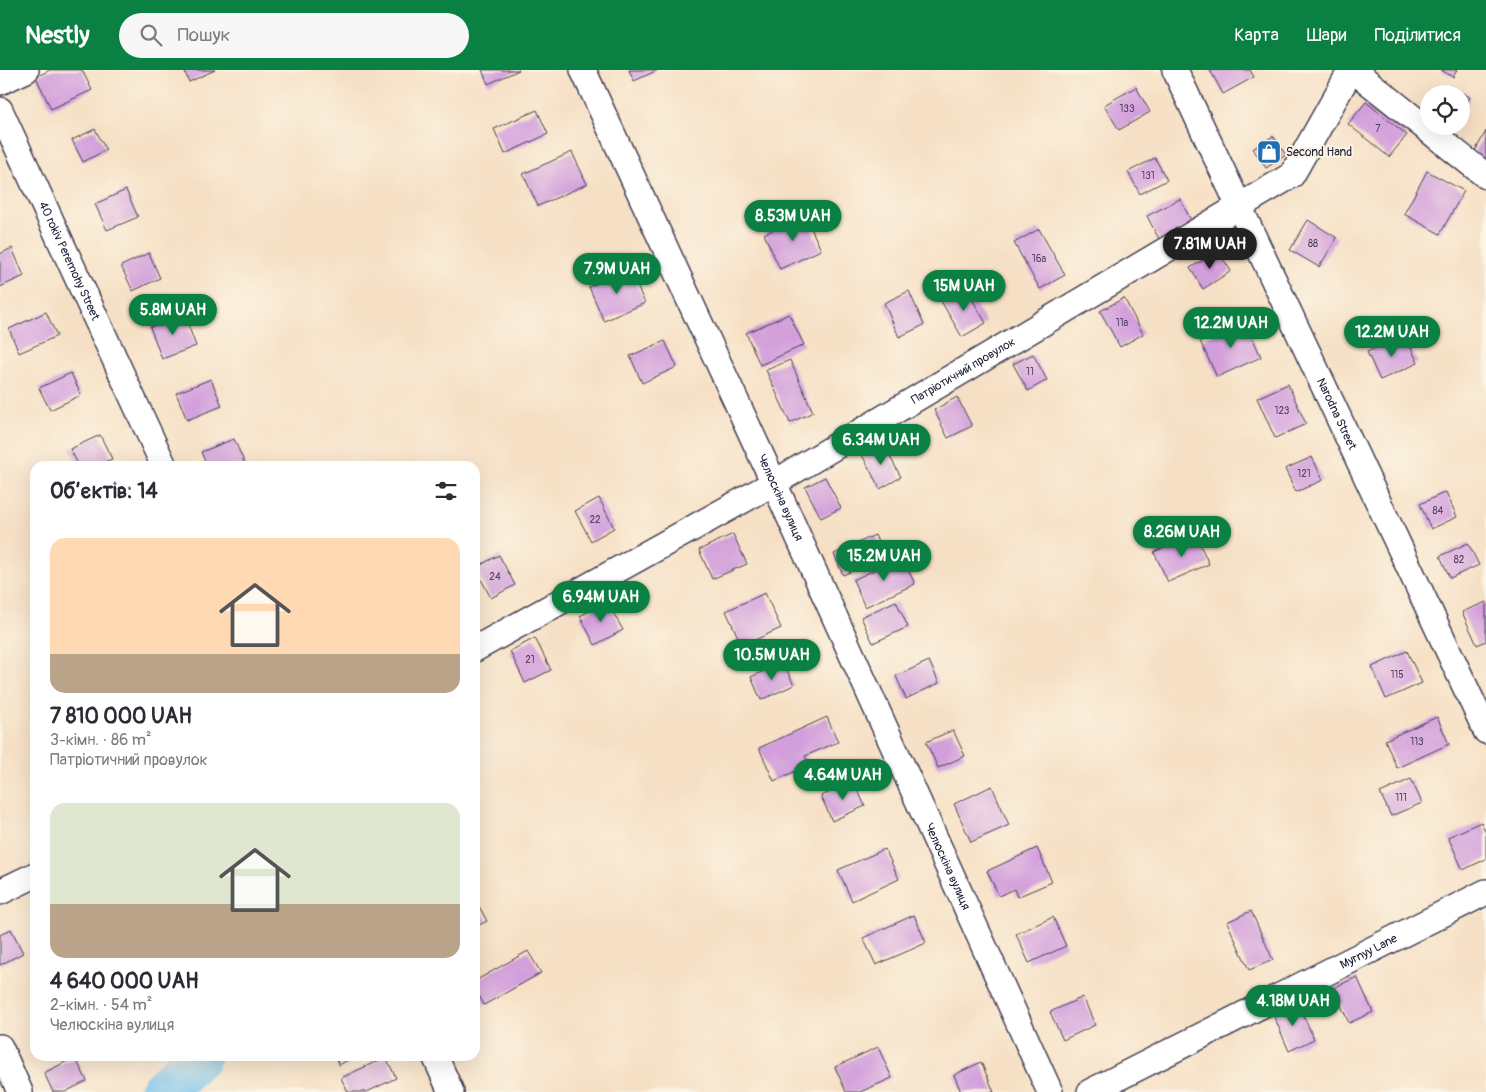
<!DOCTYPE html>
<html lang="uk">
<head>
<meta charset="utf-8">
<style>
	:root { --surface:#fff; --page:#f7f7f7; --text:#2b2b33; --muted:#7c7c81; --accent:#0b8043 }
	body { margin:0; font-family:Pangolin,sans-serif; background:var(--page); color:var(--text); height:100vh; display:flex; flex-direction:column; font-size:19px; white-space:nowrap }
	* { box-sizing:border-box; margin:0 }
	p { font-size:16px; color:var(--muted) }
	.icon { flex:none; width:28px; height:28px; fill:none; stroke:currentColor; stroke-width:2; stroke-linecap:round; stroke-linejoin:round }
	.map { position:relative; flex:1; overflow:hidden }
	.panel { position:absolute; left:30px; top:391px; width:450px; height:600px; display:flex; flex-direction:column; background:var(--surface); border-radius:15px; box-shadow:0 5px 20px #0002 }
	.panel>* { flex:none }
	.controls { position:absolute; left:1420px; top:15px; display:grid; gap:10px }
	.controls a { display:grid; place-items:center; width:50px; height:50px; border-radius:50%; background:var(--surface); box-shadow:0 5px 20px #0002; font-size:25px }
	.price { position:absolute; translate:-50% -42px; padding:0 11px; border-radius:18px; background:var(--accent); color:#fff; font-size:16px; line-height:32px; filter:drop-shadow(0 1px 2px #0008) }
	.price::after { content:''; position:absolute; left:50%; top:30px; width:15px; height:11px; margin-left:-8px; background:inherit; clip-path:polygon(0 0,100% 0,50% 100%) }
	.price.active { background:#222; color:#fff }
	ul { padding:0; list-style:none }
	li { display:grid; align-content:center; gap:10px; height:265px; padding:0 20px }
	li span { display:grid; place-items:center; height:155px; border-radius:15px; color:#555 }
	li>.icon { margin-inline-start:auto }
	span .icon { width:90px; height:90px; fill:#fffc; stroke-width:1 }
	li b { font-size:21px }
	h2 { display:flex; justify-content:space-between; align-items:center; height:60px; padding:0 20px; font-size:21px }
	header { display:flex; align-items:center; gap:30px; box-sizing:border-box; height:70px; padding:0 25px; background:var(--accent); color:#fff }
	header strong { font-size:24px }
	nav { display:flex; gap:28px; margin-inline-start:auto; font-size:18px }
	.search { width:350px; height:45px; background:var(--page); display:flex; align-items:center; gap:12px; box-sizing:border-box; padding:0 18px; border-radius:28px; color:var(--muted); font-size:19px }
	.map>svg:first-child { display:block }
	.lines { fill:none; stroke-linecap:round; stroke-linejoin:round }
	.river { stroke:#71beeb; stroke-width:44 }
	.building { fill:#d29edb }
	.minor-casing { stroke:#423e50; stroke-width:28 }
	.minor { stroke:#fff; stroke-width:25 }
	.labels { text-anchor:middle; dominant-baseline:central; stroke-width:4; stroke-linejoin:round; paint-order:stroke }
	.number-label { font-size:10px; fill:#4e4163 }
	.poi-label { font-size:12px; fill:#22223b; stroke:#fcf5e5; text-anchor:start }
	.street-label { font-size:12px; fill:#22223b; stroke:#fcf5e5 }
</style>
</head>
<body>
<header>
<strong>Nestly</strong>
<div class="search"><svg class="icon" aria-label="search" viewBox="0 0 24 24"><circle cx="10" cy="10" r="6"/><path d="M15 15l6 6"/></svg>Пошук</div>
<nav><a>Карта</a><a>Шари</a><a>Поділитися</a></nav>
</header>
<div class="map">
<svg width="1486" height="1022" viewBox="0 0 1486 1022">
	<rect width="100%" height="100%" fill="#fcf5e5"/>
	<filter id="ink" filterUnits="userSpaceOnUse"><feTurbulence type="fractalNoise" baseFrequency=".02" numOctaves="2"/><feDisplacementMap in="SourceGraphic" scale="10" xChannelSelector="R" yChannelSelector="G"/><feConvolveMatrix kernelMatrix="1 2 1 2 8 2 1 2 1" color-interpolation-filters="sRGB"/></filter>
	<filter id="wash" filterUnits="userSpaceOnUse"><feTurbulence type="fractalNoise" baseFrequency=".0096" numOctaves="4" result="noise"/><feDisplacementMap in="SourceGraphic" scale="20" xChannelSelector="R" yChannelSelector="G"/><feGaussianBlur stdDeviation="1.12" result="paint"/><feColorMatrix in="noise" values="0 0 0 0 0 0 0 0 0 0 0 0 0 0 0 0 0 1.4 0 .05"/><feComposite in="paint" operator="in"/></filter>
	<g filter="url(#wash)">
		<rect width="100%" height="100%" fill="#f6e0c5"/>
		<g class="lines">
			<path class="river" d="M161 1022 199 986"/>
		</g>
		<g id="blocks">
			<path class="building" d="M50 0H82L92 20 51 39 36 7Z
				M184 0H215L189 12Z
				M482 0H519L488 14Z
				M629 0H658L634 11Z
				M1210 0H1250L1254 7 1223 24Z
				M1441 0H1457L1453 7Z
				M1450 16 1470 27 1461 43V24H1445Z
				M1136 17 1150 42 1119 60 1104 35Z
				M1366 32 1407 65 1389 87 1348 54Z
				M537 40 548 64 505 84 494 59Z
				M95 59 106 80 83 92 72 70Z
				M1486 61V90L1474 83Z
				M1273 66 1286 85 1266 98 1253 79Z
				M572 82 587 114 538 136 523 104Z
				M1155 88 1167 110 1140 124 1128 102Z
				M1427 101 1464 121 1440 164 1404 144Z
				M126 120 138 147 107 160 95 134Z
				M1180 129 1193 154 1160 171 1147 146Z
				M805 145 821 180 780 199 764 164Z
				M1308 150 1337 168 1319 197 1290 180Z
				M1039 159 1065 205 1040 219 1014 173Z
				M12 178 24 206 0 217V184Z
				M1218 181 1231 201 1203 219 1190 198Z
				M149 183 160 208 133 221 121 196Z
				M629 199 645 233 604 251 589 217Z
				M965 217 986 253 962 267 941 231Z
				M909 221 924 255 899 267 884 233Z
				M1124 228 1143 264 1120 277 1100 241Z
				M46 242 57 266 19 283 9 259Z
				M184 244 196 276 162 289 150 257Z
				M789 244 804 275 760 295 746 263Z
				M1245 251 1261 287 1217 307 1200 271Z
				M1405 265 1418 293 1380 310 1367 282Z
				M665 271 677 297 642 313 630 286Z
				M1033 284 1047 310 1028 321 1013 294Z
				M790 290 813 342 790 353 766 300Z
				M71 303 81 325 50 340 39 318Z
				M211 309 222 336 187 350 176 323Z
				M1288 314 1306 354 1275 368 1257 328Z
				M957 327 972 356 948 368 934 340Z
				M100 365 112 389 96 396H79L70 379Z
				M234 369 246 396H207L201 382Z
				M883 374 901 407 880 419 862 385Z
				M1312 387 1323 410 1296 422 1285 399Z
				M825 407 841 438 821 448 805 417Z
				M1446 422 1457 447 1431 459 1420 434Z
				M599 428 614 458 591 471 575 441Z
				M733 464 747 494 712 509 699 480Z
				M1195 464 1209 494 1168 512 1154 482Z
				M875 465 884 487 843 505 834 484Z
				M1468 473 1479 495 1450 508 1440 486Z
				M499 485 515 515 491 528 475 498Z
				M902 487 915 514 865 537 853 510Z
				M765 523 781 558 742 576 726 541Z
				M896 531 908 557 873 573 861 547Z
				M607 532 623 560 595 575 580 546Z
				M1486 532V571L1477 575 1462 542Z
				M535 568 551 600 525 613 510 581Z
				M1407 581 1422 613 1386 629 1372 597Z
				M929 591 939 613 906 629 896 606Z
				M783 592 794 615 761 630 751 607Z
				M827 647 838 672 805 686 809 695 774 711 759 678Z
				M1437 647 1449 674 1397 698 1385 670Z
				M953 660 965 686 938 698 926 672Z
				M1411 709 1422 733 1391 746 1380 723Z
				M854 712 865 736 832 751 821 726Z
				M992 716 1009 755 971 772 954 734Z
				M1481 752 1486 763V789L1463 800 1448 767Z
				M1037 778 1052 812 1017 827 1014 819 999 826 987 801Z
				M885 779 899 809 852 831 838 800Z
				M475 829 487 851 475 857Z
				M1251 841 1273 890 1249 900 1227 852Z
				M914 845 926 873 876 895 863 868Z
				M1053 847 1066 876 1029 893 1016 864Z
				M11 859 23 883 0 895V865Z
				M528 881 541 903 484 935 475 918V911Z
				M1357 907 1373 942 1349 953 1333 918Z
				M1083 927 1095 955 1063 970 1050 942Z
				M1298 933 1314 969 1289 981 1273 944Z
				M878 977 892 1008 860 1022H846L835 997Z
				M334 986H356L339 995Z
				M75 987 87 1011 65 1022H53L44 1003Z
				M386 987 396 1008 367 1022H348L341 1008Z
				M981 992 994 1022H961L954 1005Z"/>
		</g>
	</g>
	<g filter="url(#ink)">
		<use href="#blocks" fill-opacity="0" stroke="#423e50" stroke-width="1"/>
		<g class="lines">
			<defs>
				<g id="minor">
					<path id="s1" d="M583 0 774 413 1050 1022"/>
					<path id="s2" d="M1175 0 1486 661"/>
					<path d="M1353 0 1486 106"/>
					<path d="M0 12 26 0"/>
					<path id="s3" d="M0 40 164 396"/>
					<path id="s4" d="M475 579 774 413 1292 105 1351 0"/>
					<path d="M0 822 35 805"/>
					<path d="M0 977 20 1022"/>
					<path d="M435 986 451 1022"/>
					<path id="s5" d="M1090 1022 1486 822"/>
				</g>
			</defs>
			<use href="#minor" class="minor-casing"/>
			<use href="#minor" class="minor"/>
		</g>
	</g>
	<defs>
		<symbol id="shop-square" viewBox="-11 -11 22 22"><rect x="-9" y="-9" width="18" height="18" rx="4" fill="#1f6fb2" stroke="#fcf5e5"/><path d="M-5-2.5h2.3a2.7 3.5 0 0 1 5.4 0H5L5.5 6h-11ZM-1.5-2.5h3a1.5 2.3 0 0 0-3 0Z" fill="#fff"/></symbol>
	</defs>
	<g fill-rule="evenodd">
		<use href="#shop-square" x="1255" y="68" width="28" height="28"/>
	</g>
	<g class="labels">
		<g class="number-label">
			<text x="1127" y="39">133</text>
			<text x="1378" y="59">7</text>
			<text x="1148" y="106">131</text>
			<text x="1313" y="174">88</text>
			<text x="1039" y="189">16а</text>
			<text x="1122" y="253">11а</text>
			<text x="1030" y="302">11</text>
			<text x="1282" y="341">123</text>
			<text x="1304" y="404">121</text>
			<text x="1438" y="441">84</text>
			<text x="595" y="450">22</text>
			<text x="1459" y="490">82</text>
			<text x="495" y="507">24</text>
			<text x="530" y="590">21</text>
			<text x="1397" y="605">115</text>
			<text x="1417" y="672">113</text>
			<text x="1401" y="728">111</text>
		</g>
		<g class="poi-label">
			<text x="1286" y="82">Second Hand</text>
		</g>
		<g class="street-label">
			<text stroke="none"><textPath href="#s3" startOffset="166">40 rokiv Peremohy Street</textPath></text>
			<text stroke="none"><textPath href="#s4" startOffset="562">Патріотичний провулок</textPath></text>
			<text stroke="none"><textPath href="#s2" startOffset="380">Narodna Street</textPath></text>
			<text stroke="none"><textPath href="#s1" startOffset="471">Челюскіна вулиця</textPath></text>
			<text stroke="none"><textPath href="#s1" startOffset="876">Челюскіна вулиця</textPath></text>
			<text stroke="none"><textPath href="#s5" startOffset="312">Myrnyy Lane</textPath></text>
		</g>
	</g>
</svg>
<div class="controls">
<a><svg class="icon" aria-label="locate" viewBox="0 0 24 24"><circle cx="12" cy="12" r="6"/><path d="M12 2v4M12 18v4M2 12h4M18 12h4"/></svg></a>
</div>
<b class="price" style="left:793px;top:172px">8.53M UAH</b>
<b class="price active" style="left:1210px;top:200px">7.81M UAH</b>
<b class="price" style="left:617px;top:225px">7.9M UAH</b>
<b class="price" style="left:964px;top:242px">15M UAH</b>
<b class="price" style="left:173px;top:266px">5.8M UAH</b>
<b class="price" style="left:1231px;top:279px">12.2M UAH</b>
<b class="price" style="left:1392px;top:288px">12.2M UAH</b>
<b class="price" style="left:881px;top:396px">6.34M UAH</b>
<b class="price" style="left:1182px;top:488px">8.26M UAH</b>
<b class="price" style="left:884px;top:512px">15.2M UAH</b>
<b class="price" style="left:601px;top:553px">6.94M UAH</b>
<b class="price" style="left:772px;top:611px">10.5M UAH</b>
<b class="price" style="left:843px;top:731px">4.64M UAH</b>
<b class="price" style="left:1293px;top:957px">4.18M UAH</b>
<section class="panel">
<h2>Об’єктів: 14<svg class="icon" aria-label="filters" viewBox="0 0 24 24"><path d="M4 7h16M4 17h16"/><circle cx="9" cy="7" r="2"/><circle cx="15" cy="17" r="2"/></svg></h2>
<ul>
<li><span style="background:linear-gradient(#ffd9b3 75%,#b9a48a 0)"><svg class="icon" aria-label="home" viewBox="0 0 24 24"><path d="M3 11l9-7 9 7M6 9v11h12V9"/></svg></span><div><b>7 810 000 UAH</b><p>3-кімн. · 86 m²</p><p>Патріотичний провулок</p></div></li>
<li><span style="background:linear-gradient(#dfe7d0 65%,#b9a48a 0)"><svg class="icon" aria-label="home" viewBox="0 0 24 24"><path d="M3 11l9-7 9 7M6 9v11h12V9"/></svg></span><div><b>4 640 000 UAH</b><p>2-кімн. · 54 m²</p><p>Челюскіна вулиця</p></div></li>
</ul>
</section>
</div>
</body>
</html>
